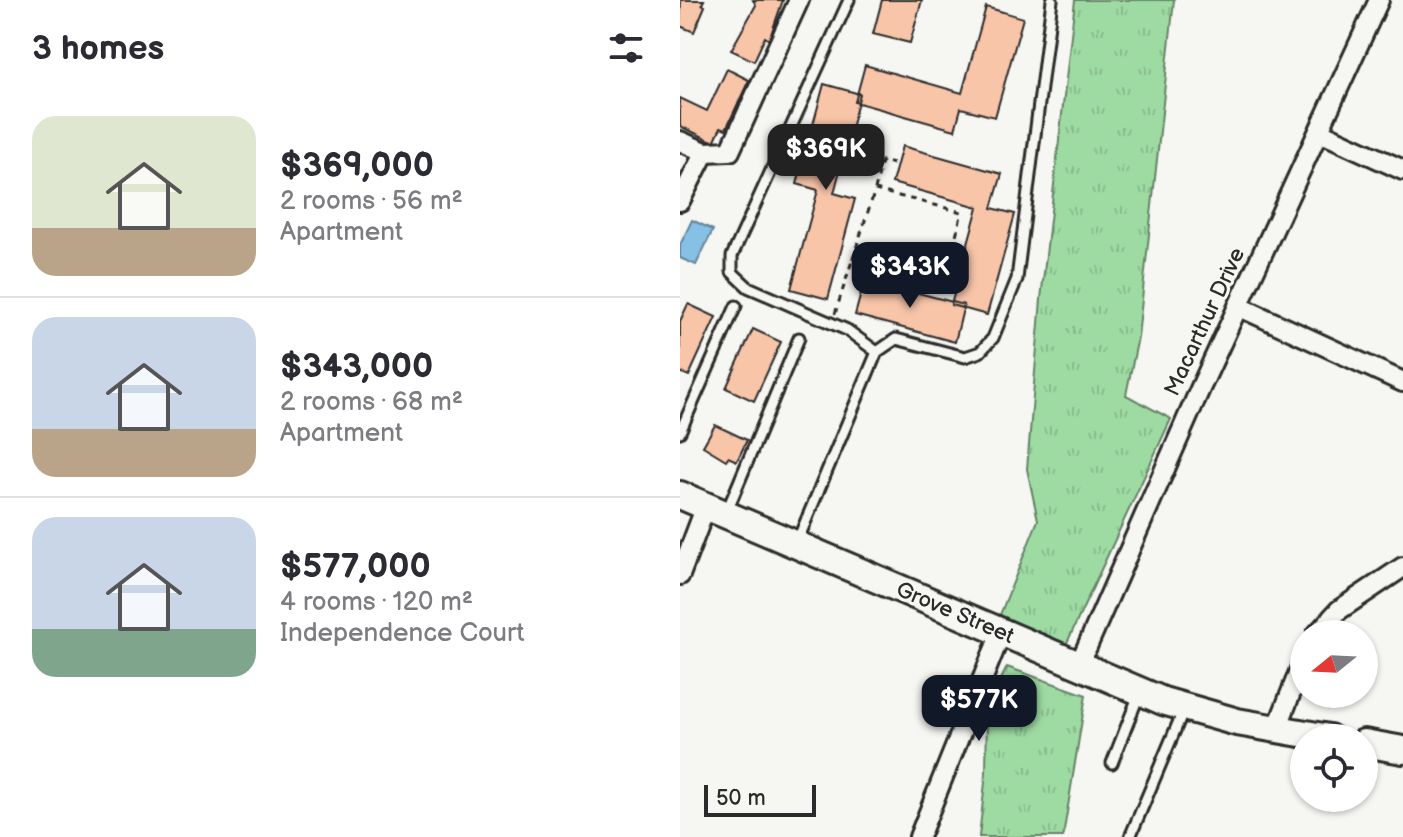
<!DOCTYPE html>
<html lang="en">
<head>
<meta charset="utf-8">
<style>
	:root { --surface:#fff; --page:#f2f2f3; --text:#2b2b33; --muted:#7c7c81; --line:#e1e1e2; --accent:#111827 }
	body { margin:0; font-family:"Balsamiq Sans",sans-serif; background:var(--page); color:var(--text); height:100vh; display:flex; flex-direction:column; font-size:30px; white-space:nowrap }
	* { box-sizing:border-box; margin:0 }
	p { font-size:26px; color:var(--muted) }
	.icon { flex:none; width:44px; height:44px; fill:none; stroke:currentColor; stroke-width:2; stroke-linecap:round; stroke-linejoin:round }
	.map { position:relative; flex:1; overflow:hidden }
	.panel { display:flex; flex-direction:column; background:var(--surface); width:680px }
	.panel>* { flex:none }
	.needle { width:52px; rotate:252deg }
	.buttons { position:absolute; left:610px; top:620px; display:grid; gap:16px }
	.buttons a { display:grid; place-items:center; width:88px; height:88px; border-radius:50%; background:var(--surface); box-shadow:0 2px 6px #0004; font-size:40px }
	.scale { position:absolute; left:24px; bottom:20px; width:112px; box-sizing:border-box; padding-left:8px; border:4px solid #2b2b2b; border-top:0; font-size:22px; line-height:28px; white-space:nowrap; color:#2b2b2b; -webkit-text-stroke:6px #f6f6f2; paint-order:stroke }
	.price { position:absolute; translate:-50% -68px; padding:0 18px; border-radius:16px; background:var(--accent); color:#fff; font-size:26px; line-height:52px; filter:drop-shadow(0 2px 4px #0008) }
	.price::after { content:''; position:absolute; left:50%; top:48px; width:24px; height:18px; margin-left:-12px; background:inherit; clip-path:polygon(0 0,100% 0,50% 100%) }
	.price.selected { background:#222; color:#fff }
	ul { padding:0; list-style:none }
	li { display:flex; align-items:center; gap:24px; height:200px; padding:0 32px }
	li+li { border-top:2px solid var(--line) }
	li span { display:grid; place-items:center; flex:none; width:224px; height:160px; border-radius:24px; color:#555 }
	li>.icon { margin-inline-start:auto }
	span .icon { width:96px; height:96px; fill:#fffc; stroke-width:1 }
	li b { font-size:34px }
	h2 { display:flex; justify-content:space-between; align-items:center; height:96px; padding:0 32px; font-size:34px }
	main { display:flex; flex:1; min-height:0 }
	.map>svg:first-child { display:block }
	.grass { fill:url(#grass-tufts); stroke:#648366; stroke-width:2 }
	.water { fill:#86c0e5; stroke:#62849b; stroke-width:2 }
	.building { fill:#f8c5a9; stroke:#2b2b2b; stroke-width:2 }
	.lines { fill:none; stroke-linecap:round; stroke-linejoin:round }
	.lane-casing { stroke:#2b2b2b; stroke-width:15 }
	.street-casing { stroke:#2b2b2b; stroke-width:24 }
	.secondary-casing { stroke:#2b2b2b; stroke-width:32 }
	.path { stroke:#2b2b2b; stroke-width:3; stroke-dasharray:6 6; stroke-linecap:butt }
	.lane { stroke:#f6f6f2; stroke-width:9 }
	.street { stroke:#f6f6f2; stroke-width:18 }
	.secondary { stroke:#f6f6f2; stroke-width:26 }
	.labels { text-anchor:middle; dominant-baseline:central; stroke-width:6; stroke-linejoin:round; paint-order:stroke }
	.street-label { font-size:22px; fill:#2b2b2b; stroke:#f6f6f2 }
</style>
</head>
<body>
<main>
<section class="panel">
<h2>3 homes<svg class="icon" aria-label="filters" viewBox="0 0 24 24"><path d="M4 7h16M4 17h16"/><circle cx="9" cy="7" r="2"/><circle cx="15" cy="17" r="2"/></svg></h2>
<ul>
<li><span style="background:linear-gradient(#dfe7d0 70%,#b9a48a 0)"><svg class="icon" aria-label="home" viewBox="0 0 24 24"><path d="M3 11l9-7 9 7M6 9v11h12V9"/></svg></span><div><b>$369,000</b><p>2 rooms · 56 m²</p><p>Apartment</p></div></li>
<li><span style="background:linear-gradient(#c9d6e8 70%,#b9a48a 0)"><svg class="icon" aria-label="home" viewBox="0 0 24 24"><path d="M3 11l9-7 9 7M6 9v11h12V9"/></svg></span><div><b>$343,000</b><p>2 rooms · 68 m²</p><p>Apartment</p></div></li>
<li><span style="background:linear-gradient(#c9d6e8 70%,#7fa58c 0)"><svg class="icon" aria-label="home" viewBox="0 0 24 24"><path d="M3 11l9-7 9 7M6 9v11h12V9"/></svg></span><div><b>$577,000</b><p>4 rooms · 120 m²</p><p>Independence Court</p></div></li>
</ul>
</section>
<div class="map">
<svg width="723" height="837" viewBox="0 0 723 837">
	<defs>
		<pattern id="grass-tufts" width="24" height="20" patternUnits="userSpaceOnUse" patternTransform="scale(2)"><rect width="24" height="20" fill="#9edba2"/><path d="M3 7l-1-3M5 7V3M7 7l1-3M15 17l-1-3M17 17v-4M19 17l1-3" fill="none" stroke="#88bc8c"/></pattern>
	</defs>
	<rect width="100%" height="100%" fill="#f6f6f2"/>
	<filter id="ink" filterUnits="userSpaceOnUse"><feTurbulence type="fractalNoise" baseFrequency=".0125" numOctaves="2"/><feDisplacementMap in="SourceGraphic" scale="16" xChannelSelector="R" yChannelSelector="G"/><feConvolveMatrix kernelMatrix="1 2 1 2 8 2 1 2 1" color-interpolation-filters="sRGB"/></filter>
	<g filter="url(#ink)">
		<path class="grass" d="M395 0H494L458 337 446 395 491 419 386 645 320 615 358 520 347 469 361 299Z
			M327 667 406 695 383 837H299L306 773 307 709Z"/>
		<path class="water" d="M12 220 33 230 16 265 0 258V245Z"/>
		<path class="building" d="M1 0H24L22 4 25 6 14 32 0 26Z
			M73 0H103L89 40 85 37 74 61 51 50 76 5Z
			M202 0H242L230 43 193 34Z
			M306 7 343 18 315 117 281 108 275 130 175 102 185 65 282 93Z
			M47 69 69 80 46 129 41 127 34 142 0 126V98L27 111Z
			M144 84 180 94 154 193 175 199 148 299 111 289 138 190 117 184Z
			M222 146 322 174 312 208 335 214 307 315 271 305 298 207 212 183Z
			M185 279 284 305 275 342 175 315Z
			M8 304 36 317 9 376 0 372V321Z
			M73 329 101 342 74 401 46 388Z
			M35 425 67 440 57 461 48 457 46 460 23 446Z"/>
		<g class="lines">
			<defs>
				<path id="lane" d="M169 0 52 256V272L68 287 167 330 197 352
					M0 432 56 306
					M47 511 119 338
					M117 542 197 352 216 339 285 357 300 352 313 338 337 279 372 0
					M432 763 460 692
					M450 837 504 709"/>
				<path id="street" d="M640 132 723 170
					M0 141 25 152 50 151 119 0
					M0 201 25 152
					M558 306 723 382
					M0 575 26 506
					M637 634 659 610 723 567
					M399 665 520 389 699 0
					M596 731 624 659
					M239 837 321 633"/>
				<path id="secondary" d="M0 495 483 701 557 722 649 738
					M684 743 723 750"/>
			</defs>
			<use href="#lane" class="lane-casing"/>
			<use href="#street" class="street-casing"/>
			<use href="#secondary" class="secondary-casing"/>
			<path class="path" d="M195 190 202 161 213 164
				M155 314 171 264 262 290 282 212 195 190 171 264"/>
			<use href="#lane" class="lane"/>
			<use href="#street" class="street"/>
			<use href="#secondary" class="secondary"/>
		</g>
	</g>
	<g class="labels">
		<g class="street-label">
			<text transform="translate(525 322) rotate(-65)">Macarthur Drive</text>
			<text transform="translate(275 613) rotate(23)">Grove Street</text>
		</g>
	</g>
</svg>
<div class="buttons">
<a><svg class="needle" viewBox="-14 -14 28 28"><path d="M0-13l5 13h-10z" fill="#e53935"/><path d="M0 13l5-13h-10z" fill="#7c7c81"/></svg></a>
<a><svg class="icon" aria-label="locate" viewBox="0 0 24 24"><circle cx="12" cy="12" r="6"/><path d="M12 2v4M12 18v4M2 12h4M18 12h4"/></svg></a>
</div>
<div class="scale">50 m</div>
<b class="price selected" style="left:146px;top:192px">$369K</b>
<b class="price" style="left:230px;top:310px">$343K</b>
<b class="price" style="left:299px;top:743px">$577K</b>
</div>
</main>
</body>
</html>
